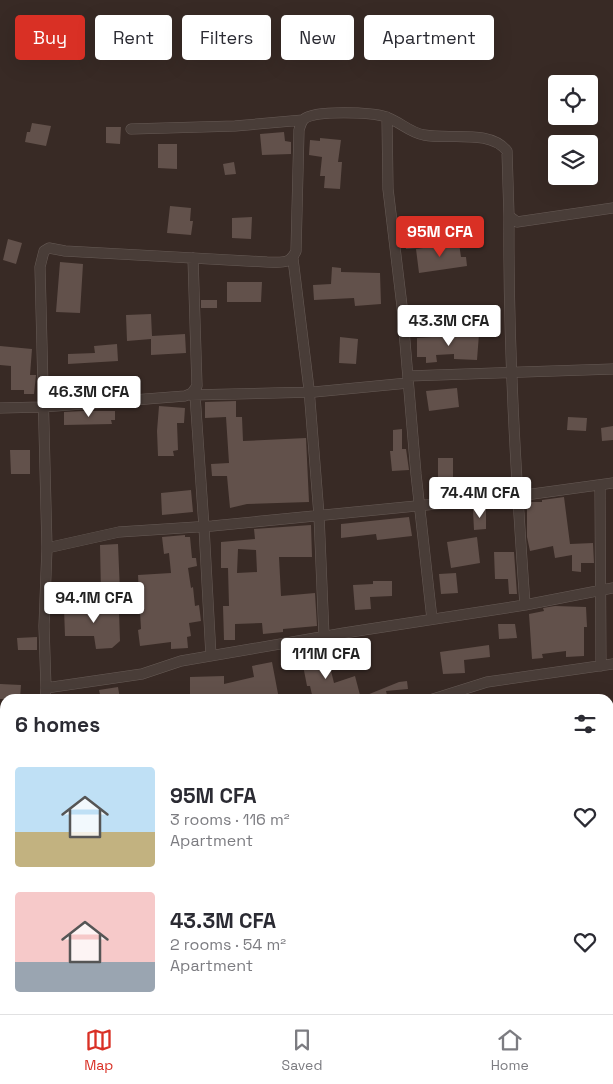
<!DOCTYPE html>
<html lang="en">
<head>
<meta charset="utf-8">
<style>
	:root { --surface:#fff; --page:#f2f2f3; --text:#2b2b33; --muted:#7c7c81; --line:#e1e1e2; --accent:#d93025 }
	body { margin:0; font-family:"Space Grotesk",sans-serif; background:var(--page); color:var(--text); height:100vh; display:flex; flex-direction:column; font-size:19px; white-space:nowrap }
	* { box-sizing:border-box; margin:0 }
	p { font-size:16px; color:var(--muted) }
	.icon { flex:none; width:28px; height:28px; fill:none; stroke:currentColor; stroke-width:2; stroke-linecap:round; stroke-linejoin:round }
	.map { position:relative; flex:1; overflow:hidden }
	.sheet { position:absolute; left:0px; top:694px; width:614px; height:321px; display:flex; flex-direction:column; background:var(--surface); border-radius:15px 15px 0 0; box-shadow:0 5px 20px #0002 }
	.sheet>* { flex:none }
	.hud { position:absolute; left:15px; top:15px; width:584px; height:45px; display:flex; gap:10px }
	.buttons { position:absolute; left:548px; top:75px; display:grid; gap:10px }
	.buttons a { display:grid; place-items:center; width:50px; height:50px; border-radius:5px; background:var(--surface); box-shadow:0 5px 20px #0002; font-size:25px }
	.price { position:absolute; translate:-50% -42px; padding:0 11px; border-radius:5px; background:#fff; color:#222; font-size:16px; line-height:32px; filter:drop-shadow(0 1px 2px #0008) }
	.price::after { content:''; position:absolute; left:50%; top:30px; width:15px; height:11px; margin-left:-8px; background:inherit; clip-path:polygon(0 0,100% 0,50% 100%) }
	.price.selected { background:var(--accent); color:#fff }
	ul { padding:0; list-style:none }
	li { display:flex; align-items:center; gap:15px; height:125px; padding:0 15px }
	li span { display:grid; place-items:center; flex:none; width:140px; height:100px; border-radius:5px; color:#555 }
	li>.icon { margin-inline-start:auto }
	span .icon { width:60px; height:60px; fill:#fffc; stroke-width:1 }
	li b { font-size:21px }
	h2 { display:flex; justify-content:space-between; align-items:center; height:60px; padding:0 15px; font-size:21px }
	.tag { padding:0 18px; border-radius:5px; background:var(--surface); box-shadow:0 5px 20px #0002; font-size:18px; line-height:45px }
	.tag.selected { background:var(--accent); color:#fff }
	.tab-bar { display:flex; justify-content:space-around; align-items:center; height:70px; border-top:1px solid var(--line); background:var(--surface); font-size:14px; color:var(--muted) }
	.tab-bar a { display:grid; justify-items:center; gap:2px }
	.tab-bar .selected { color:var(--accent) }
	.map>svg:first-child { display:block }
	.building { fill:#62514b; fill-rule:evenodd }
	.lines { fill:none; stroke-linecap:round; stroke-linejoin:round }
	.minor-casing { stroke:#675b56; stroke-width:11 }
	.minor { stroke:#493d38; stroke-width:10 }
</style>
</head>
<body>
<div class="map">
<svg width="613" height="1014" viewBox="0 0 613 1014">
	<rect width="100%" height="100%" fill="#382a25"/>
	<path class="building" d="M32 123 51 126 46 146 25 142 27 132H30Z
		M106 127H121L120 144 106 143Z
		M284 132 285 141 291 142V154L262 155 260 134Z
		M320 138 341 140 338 162H342L340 189 324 188 325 176H320L322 157 309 155 310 140 320 141Z
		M158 144H177V169L158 168Z
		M234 162 236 174 225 175 223 164Z
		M170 206 191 208 190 221H193L191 235 167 233Z
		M252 217 251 239 232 238V218Z
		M418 233 419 248 406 249 404 234Z
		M8 239 22 243 16 264 3 260Z
		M459 243 461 257H466L467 266 419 273 416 249Z
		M60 262 83 264 80 313 56 312Z
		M332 267 341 268V272L380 273 381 304 355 306 354 298 314 300 313 285 331 284Z
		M227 282H262L261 302H227Z
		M201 300H217V308H201Z
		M151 314 152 336 185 334 186 353 151 355V339L127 341 126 315Z
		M447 333 479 334 477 360 454 359V354L436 355 437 362 426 363V357H417V338L447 336Z
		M340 337 358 339 356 364 339 363Z
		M117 344 118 361 68 364V354L95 353 94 346Z
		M0 346 32 349 30 375H36L34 394H24V390H11V366L0 365Z
		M457 388 459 407 429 411 426 391Z
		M236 401V417H242L243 441 306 438 309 502 247 504 230 508 227 476H212L211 464 229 463 226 417 205 418V402Z
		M159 406 185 408 184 423H177L178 450 173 451 174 456H158L157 431Z
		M83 411H115V420H111L112 424 64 425V412Z
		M568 417 587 418 586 431 567 430Z
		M613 426V440L602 441 601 428Z
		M402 429V449H406L409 470 392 471 390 451H393V430Z
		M10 450H30V474H11Z
		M438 458H453V483L438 484Z
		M191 490 193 512 162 515 161 493Z
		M564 497 570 544 593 543 594 563H581V572L572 571V555L555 558 553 546 530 551 527 537V502H542V500Z
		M486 509V529L474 530 473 510Z
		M409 517 412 536 377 540 376 534 341 538V524Z
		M311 525 312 557H279L281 596 315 593 317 626 283 629V632L263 634 262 623 235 624V640H224L223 606H229L228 568H221V542L255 539 254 529ZM238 549 256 550 257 572 237 573Z
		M185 535V537H190L192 558H196L197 566 188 568 191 588 193 587 195 606 199 605 201 621 189 623 191 636 187 637 188 648 171 649V642L140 646 138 630 141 629 138 575 171 573 169 553 164 554 162 537Z
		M477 537 480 563 451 568 447 542Z
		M118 544 120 592 101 593 100 545Z
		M494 552H514L517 594H509L508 579H495Z
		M456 573 458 593 441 594 439 574Z
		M373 581H392V596L370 597 371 609 355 610 353 585 373 584Z
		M101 597 119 611 120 641 112 648 96 649 94 636H65L64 608 102 605Z
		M555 606 586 607 587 627H584V656L566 657V651L542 654 543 658 532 659 529 614 544 611 543 608Z
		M498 624H515L517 638 499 639Z
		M37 637V650H18L17 638Z
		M489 645 490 657 464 660 465 673 443 674 440 652Z
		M318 651 319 658 327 655 334 683 355 676 360 695 349 699H313L310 686H307L301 655Z
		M272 662 279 699H190V677L224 676V684L254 677 252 666Z
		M407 681 408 689 386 691 388 699H357L399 682Z
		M0 684 21 685 20 699H0Z
		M118 687 120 699H101L99 690Z"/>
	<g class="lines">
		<defs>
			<path id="minor" d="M387 117 388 189 402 306 416 474 432 619
				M131 129 235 126 303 120
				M509 216C508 346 516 475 525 605
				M293 259 309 389 319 515 324 636
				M408 376 613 369
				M190 395 314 392 408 383
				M195 395 204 527 211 656
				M0 408 43 407 185 396 192 393 197 386 193 258
				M600 485 601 666
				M47 548 119 532 212 526 518 496 613 483
				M46 688 44 626 47 548 40 267 44 251 49 248 65 251 267 262C281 262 290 265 296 251L299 130C300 127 301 122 304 119 315 110 372 112 386 117 399 121 410 133 424 135 450 140 490 129 507 151L509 216 517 222 613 208
				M45 699 46 688 142 674 181 661 344 633 525 605 613 588
				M433 699 487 682 613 664
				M0 758H5
				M286 1010 287 1014
				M315 1014 375 1010"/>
		</defs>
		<use href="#minor" class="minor-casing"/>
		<use href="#minor" class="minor"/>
	</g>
</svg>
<div class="buttons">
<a><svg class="icon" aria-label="locate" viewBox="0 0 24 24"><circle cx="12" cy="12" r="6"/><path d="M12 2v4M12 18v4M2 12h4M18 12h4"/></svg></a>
<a><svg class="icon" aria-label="layers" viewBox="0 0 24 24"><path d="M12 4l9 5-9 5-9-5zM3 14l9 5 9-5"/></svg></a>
</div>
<b class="price selected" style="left:440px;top:258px">95M CFA</b>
<b class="price" style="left:449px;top:347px">43.3M CFA</b>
<b class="price" style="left:89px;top:418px">46.3M CFA</b>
<b class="price" style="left:480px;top:519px">74.4M CFA</b>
<b class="price" style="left:94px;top:624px">94.1M CFA</b>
<b class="price" style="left:326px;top:680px">111M CFA</b>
<div class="hud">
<a class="tag selected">Buy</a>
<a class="tag">Rent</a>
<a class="tag">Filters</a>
<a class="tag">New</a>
<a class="tag">Apartment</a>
</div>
<section class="sheet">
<h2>6 homes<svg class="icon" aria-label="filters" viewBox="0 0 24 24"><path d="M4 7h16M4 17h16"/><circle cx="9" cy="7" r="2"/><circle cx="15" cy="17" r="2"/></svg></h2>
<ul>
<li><span style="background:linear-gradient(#bfe0f5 65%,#c2b280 0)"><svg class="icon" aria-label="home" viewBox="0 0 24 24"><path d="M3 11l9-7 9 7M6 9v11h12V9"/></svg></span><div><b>95M CFA</b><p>3 rooms · 116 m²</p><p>Apartment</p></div><svg class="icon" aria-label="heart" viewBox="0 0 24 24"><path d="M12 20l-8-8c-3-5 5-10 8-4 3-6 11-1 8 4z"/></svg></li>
<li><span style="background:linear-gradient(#f6c9c9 70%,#9aa5b1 0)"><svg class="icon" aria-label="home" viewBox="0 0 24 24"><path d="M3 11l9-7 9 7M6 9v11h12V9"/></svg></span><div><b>43.3M CFA</b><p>2 rooms · 54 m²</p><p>Apartment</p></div><svg class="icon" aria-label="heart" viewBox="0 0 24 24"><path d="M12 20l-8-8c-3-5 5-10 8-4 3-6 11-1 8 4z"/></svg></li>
</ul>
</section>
</div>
<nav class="tab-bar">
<a class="selected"><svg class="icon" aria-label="map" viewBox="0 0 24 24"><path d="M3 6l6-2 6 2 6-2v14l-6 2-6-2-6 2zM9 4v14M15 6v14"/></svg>Map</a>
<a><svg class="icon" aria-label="saved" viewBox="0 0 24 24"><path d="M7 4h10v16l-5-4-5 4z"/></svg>Saved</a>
<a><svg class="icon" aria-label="home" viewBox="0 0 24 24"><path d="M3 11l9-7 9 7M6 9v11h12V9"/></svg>Home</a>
</nav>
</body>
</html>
